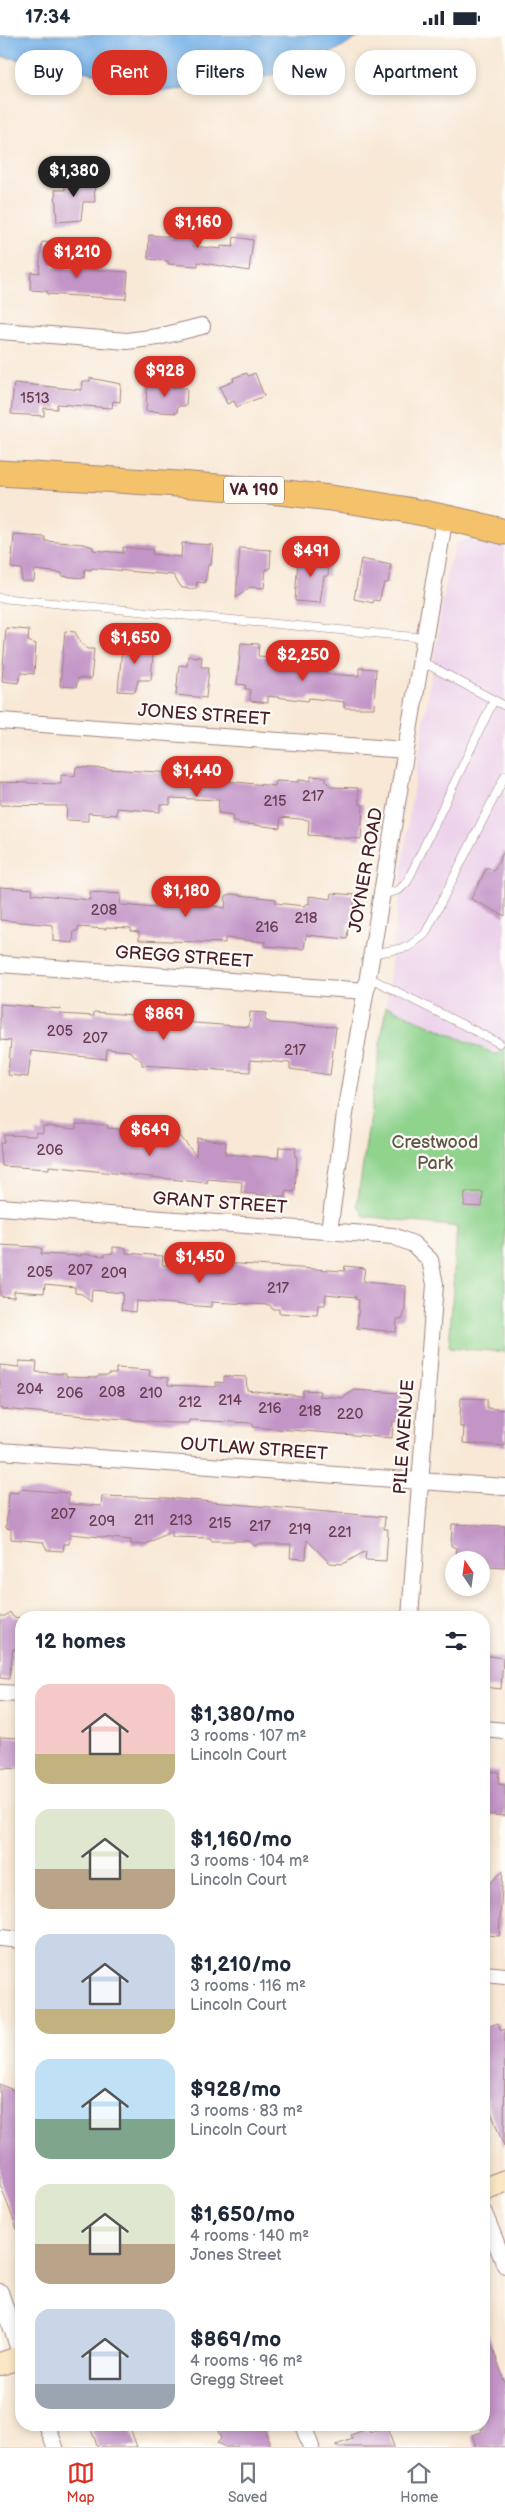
<!DOCTYPE html>
<html lang="en">
<head>
<meta charset="utf-8">
<style>
	:root { --surface:#fff; --page:#f6f6f7; --text:#1f2937; --muted:#747a83; --line:#e0e1e3; --accent:#d93025 }
	body { margin:0; font-family:"Balsamiq Sans",sans-serif; background:var(--page); color:var(--text); height:100vh; display:flex; flex-direction:column; font-size:19px; white-space:nowrap }
	* { box-sizing:border-box; margin:0 }
	p { font-size:16px; color:var(--muted) }
	.icon { flex:none; width:28px; height:28px; fill:none; stroke:currentColor; stroke-width:2; stroke-linecap:round; stroke-linejoin:round }
	.map { position:relative; flex:1; overflow:hidden }
	.side { position:absolute; left:15px; top:1576px; width:475px; height:820px; display:flex; flex-direction:column; background:var(--surface); border-radius:20px; box-shadow:0 2px 8px #0003 }
	.side>* { flex:none }
	.guide { position:absolute; left:15px; top:15px; width:475px; height:45px; display:flex; gap:10px }
	.needle { width:32px; rotate:347deg }
	.fabs { position:absolute; left:445px; top:1516px; display:grid; gap:10px }
	.fabs a { display:grid; place-items:center; width:45px; height:45px; border-radius:50%; background:var(--surface); box-shadow:0 2px 8px #0003; font-size:25px }
	.price { position:absolute; translate:-50% -42px; padding:0 11px; border-radius:18px; background:var(--accent); color:#fff; font-size:16px; line-height:32px; filter:drop-shadow(0 1px 2px #0008) }
	.price::after { content:''; position:absolute; left:50%; top:30px; width:15px; height:11px; margin-left:-8px; background:inherit; clip-path:polygon(0 0,100% 0,50% 100%) }
	.price.current { background:#222; color:#fff }
	ul { padding:0; list-style:none }
	li { display:flex; align-items:center; gap:15px; height:125px; padding:0 20px }
	li span { display:grid; place-items:center; flex:none; width:140px; height:100px; border-radius:15px; color:#555 }
	li>.icon { margin-inline-start:auto }
	span .icon { width:60px; height:60px; fill:#fffc; stroke-width:1 }
	li b { font-size:21px }
	h2 { display:flex; justify-content:space-between; align-items:center; height:60px; padding:0 20px; font-size:21px }
	.tag { padding:0 18px; border-radius:20px; background:var(--surface); box-shadow:0 2px 8px #0003; font-size:18px; line-height:45px }
	.tag.current { background:var(--accent); color:#fff }
	.status { display:flex; justify-content:space-between; align-items:center; height:35px; padding:0 25px; background:var(--surface); direction:ltr }
	.status svg { height:14px; fill:currentColor }
	.menu { display:flex; justify-content:space-around; align-items:center; height:70px; border-top:1px solid var(--line); background:var(--surface); font-size:14px; color:var(--muted) }
	.menu a { display:grid; justify-items:center; gap:2px }
	.menu .current { color:var(--accent) }
	.map>svg:first-child { display:block }
	.built { fill:#ecd1ea }
	.green { fill:#8fd38d; stroke:#6c795c }
	.water { fill:#76b1e7; stroke:#606889 }
	.building { fill:#c395c7 }
	.lines { fill:none; stroke-linecap:round; stroke-linejoin:round }
	.lane-casing { stroke:#a18480; stroke-width:9 }
	.street-casing { stroke:#a18480; stroke-width:18 }
	.secondary-casing { stroke:#a18480; stroke-width:24 }
	.primary-casing { stroke:#a18480; stroke-width:27 }
	.lane { stroke:#fff; stroke-width:8 }
	.street { stroke:#fff; stroke-width:16 }
	.secondary { stroke:#fae7c3; stroke-width:22 }
	.primary { stroke:#f3c26a; stroke-width:25 }
	.labels { text-anchor:middle; dominant-baseline:central; stroke-width:4.5; stroke-linejoin:round; paint-order:stroke }
	.number-label { font-size:15px; fill:#683c52 }
	.shield { fill:#fdfcf7; stroke:#806168; stroke-width:1 }
	.shield-label { font-size:16px; font-weight:bold; fill:#4a1f2b }
	.street-label { font-size:18px; fill:#4a1f2b; stroke:#fdfcf7 }
	.park-label { font-size:18px; fill:#5f5548; stroke:#fdfcf7 }
</style>
</head>
<body>
<div class="status"><b>17:34</b><svg viewBox="0 0 49 12"><path d="M0 12V9h3v3zM5 12V6h3v6zM10 12V3h3v9zM15 12V0h3v12zM26 1h20v11H26zM47 4h2v5h-2z"/></svg></div>
<div class="map">
<svg width="505" height="2412" viewBox="0 0 505 2412">
	<rect width="100%" height="100%" fill="#fdfcf7"/>
	<filter id="ink" filterUnits="userSpaceOnUse"><feTurbulence type="fractalNoise" baseFrequency=".02" numOctaves="2"/><feDisplacementMap in="SourceGraphic" scale="10" xChannelSelector="R" yChannelSelector="G"/><feConvolveMatrix kernelMatrix="1 2 1 2 8 2 1 2 1" color-interpolation-filters="sRGB"/></filter>
	<filter id="wash" filterUnits="userSpaceOnUse"><feTurbulence type="fractalNoise" baseFrequency=".0096" numOctaves="4" result="noise"/><feDisplacementMap in="SourceGraphic" scale="20" xChannelSelector="R" yChannelSelector="G"/><feGaussianBlur stdDeviation="1.12" result="paint"/><feColorMatrix in="noise" values="0 0 0 0 0 0 0 0 0 0 0 0 0 0 0 0 0 1.4 0 .05"/><feComposite in="paint" operator="in"/></filter>
	<g filter="url(#wash)">
		<rect width="100%" height="100%" fill="#f8e8d5"/>
		<path class="built" d="M489 501 505 506V1006L497 1020 386 971 408 788 448 532 456 509 470 502Z"/>
		<path class="green" d="M386 971 497 1020 505 1006V1317L449 1313 457 1192 364 1181 357 1170Z"/>
		<path class="water" d="M0 0H363L311 29 247 47 156 57 104 40 0 21Z"/>
		<g id="blocks">
			<path class="building" d="M94 141 95 167H83L81 185 57 187 55 155H65L64 142Z
				M175 179 194 190 193 211 221 214V211L233 212 234 202 253 205 249 236 198 227V231L168 229V226L148 224 149 200 173 202Z
				M42 207 55 208 53 232 128 237 126 264 47 259V256L30 255 31 237 39 238Z
				M247 338 248 341 255 338 264 361 237 372 234 366 227 369 220 352 234 346 233 343Z
				M90 343 121 349 120 367 113 366 112 373 57 369V374L44 373V381L11 379 14 348 81 355 82 346H90Z
				M156 348 170 349 169 352 187 353 186 371H178L177 378 146 376 147 350 156 351Z
				M14 500 45 502V506L84 509 93 512V515L123 518V512L153 515 152 519 181 522 182 508 213 510 211 530H208L205 548 197 547 196 554 182 553 173 540 92 533 91 535 85 534 84 543 62 541V538L35 535 34 546H21L22 534 11 533Z
				M240 513 271 515 270 534H266L264 553 250 552 236 563Z
				M309 520 329 522 328 541H324L320 568 295 566 298 524H309Z
				M361 524 391 530 388 548H384L379 566 374 565 373 568 354 564Z
				M6 593 29 595 28 606 36 609 34 639 21 638 18 648 2 646Z
				M65 596 75 597 81 608 87 614H94L91 644 78 643 76 652 60 651Z
				M145 596 143 616 153 619 151 645H138L135 657 118 656 122 613H125L126 605H134Z
				M241 608 259 609 258 621 271 622 270 631 326 634 325 639 359 641V633L376 634 374 673H344V667L309 663 308 666 268 661V668L250 666V654H245L246 650 237 649Z
				M188 621 202 622 201 632H209L206 663 176 660 179 630 187 631Z
				M76 732 206 740V744L275 751 276 746 298 747V745L311 746V741L326 742V747L332 752 358 753 359 769H363L361 804 308 800 309 785 281 782 280 793 238 788V786H232L233 780 218 778 219 765 170 763V770L160 769V777L117 773V780L88 778V786L66 785 67 771 0 770V747L61 749V740L75 741Z
				M505 814V881L471 864 487 832 494 836Z
				M0 852 33 854 32 859 90 865V857L121 859 120 870 156 873V865L185 866 225 873 226 861 230 859 276 864V868L305 871V869H309V861L331 864 332 858 355 860 352 888H348L347 904 306 900 304 914 265 911 266 907 225 903V908L139 905V897L131 896V893L106 892V894L78 892V896H74L73 908 53 906V890L0 885Z
				M0 969 61 974 60 979 94 981V977L134 980 141 982 140 984 249 992 250 977 266 978 265 985 271 988 336 992 330 1040 290 1034V1028L250 1025V1037L142 1030V1026L129 1016 107 1014 106 1024 31 1016 28 1042 8 1040 11 1006 0 1005Z
				M76 1089 108 1090 107 1093 159 1098 160 1096 177 1097 196 1121 197 1103 226 1107 225 1119 278 1123 279 1112 296 1113 295 1122H297L295 1157 286 1156V1162L241 1158 242 1147 208 1144 207 1148 49 1131V1134L2 1131 0 1108H4V1100L36 1101V1097L43 1098V1091L76 1094Z
				M465 1157H483L482 1172 464 1171Z
				M0 1210 37 1212 42 1214 41 1219 81 1221V1219L105 1221V1219L113 1218V1212L126 1213V1218L163 1221 162 1230 224 1235V1228L344 1236 345 1231 365 1233 363 1247 406 1251 405 1273 403 1284H397L396 1297 357 1293 359 1265 355 1264 356 1262 326 1259 325 1270H318L317 1280 279 1278V1274H272L270 1270 211 1267V1272L136 1266 135 1277 121 1275 123 1258 92 1255 91 1267 82 1259 75 1258V1252L45 1249 44 1258 14 1256V1262L0 1261Z
				M19 1326 37 1327 36 1337 66 1339V1342L97 1343 98 1341H108L109 1339H116V1333L150 1335 149 1341 168 1343V1350L216 1352V1347L224 1348V1341L246 1342 247 1355 272 1358 302 1361 303 1355 320 1356 319 1361 342 1363 355 1355 400 1358 399 1378 397 1387 393 1386 392 1403 253 1392V1388L189 1385V1388H172L0 1374V1330L19 1332Z
				M461 1363 487 1364V1373L505 1375V1411L463 1408 464 1392H460V1383Z
				M19 1454 69 1458 68 1469 101 1471 102 1461 166 1463 385 1482 384 1494H388L386 1526 365 1525 366 1516 343 1529 330 1528 307 1505 306 1524 290 1523 291 1509H258L254 1511 250 1506H212L210 1503 172 1502V1496L144 1510 131 1509V1505L70 1499 69 1509H64L63 1516 47 1515 43 1507 11 1504V1494L6 1493 9 1457 19 1458Z
				M452 1489 505 1491V1532L489 1531V1529L482 1528V1525H456L457 1513 451 1511Z
				M10 1577 13 1582 21 1583V1615L13 1614 9 1644 0 1643V1581H5Z
				M484 1620 503 1623 501 1654 484 1652Z
				M0 1702 21 1703V1734L0 1733Z
				M484 1736 499 1737 498 1749 505 1750V1781L484 1779Z
				M503 1836 499 1901 484 1900V1854Z
				M498 1988 501 1996 505 1994 504 2112 484 2058V1993Z
				M0 2049 21 2059V2079L15 2083 21 2099 20 2202 0 2149Z
				M486 2293 505 2348V2412H476L472 2400 482 2397 481 2394 484 2393V2294Z
				M89 2390H129L137 2412H98Z
				M216 2390H263L271 2412H225L217 2408 221 2404Z
				M387 2392 394 2412H336V2410L353 2404 351 2400 369 2393 370 2398Z"/>
		</g>
	</g>
	<g filter="url(#ink)">
		<use href="#blocks" fill-opacity="0" stroke="#a18480" stroke-width="1"/>
		<g class="lines">
			<defs>
				<path id="lane" d="M0 563 425 603
					M421 626 505 671
					M382 860 399 855 407 847 494 665
					M372 919 408 912 425 899 505 741
					M368 942 499 1008"/>
				<path id="street" d="M0 296 127 306 158 302 202 291
					M0 686 406 715
					M0 929 366 956
					M0 1172 393 1201 413 1209 430 1225 435 1249 410 1582
					M329 1196 345 1079 445 481
					M0 1416 505 1452
					M0 1658 21 1659
					M484 1694 505 1696
					M0 1903 21 1905
					M484 1939 505 1941
					M484 2178 505 2230
					M0 2257 21 2321
					M47 2390 55 2412
					M303 2390 311 2412"/>
				<path id="secondary" d="M484 2154 505 2146
					M0 2329 21 2322"/>
				<path id="primary" d="M0 438C169 449 341 452 505 497"/>
			</defs>
			<use href="#lane" class="lane-casing"/>
			<use href="#street" class="street-casing"/>
			<use href="#secondary" class="secondary-casing"/>
			<use href="#primary" class="primary-casing"/>
			<use href="#lane" class="lane"/>
			<use href="#street" class="street"/>
			<use href="#secondary" class="secondary"/>
			<use href="#primary" class="primary"/>
		</g>
	</g>
	<g class="labels">
		<g class="number-label">
			<text x="35" y="363">1513</text>
			<text x="313" y="761">217</text>
			<text x="275" y="766">215</text>
			<text x="104" y="875">208</text>
			<text x="306" y="883">218</text>
			<text x="267" y="892">216</text>
			<text x="60" y="996">205</text>
			<text x="95" y="1003">207</text>
			<text x="295" y="1015">217</text>
			<text x="50" y="1115">206</text>
			<text x="80" y="1235">207</text>
			<text x="40" y="1237">205</text>
			<text x="114" y="1238">209</text>
			<text x="278" y="1253">217</text>
			<text x="30" y="1354">204</text>
			<text x="112" y="1357">208</text>
			<text x="70" y="1358">206</text>
			<text x="151" y="1358">210</text>
			<text x="230" y="1365">214</text>
			<text x="190" y="1367">212</text>
			<text x="270" y="1373">216</text>
			<text x="310" y="1376">218</text>
			<text x="350" y="1379">220</text>
			<text x="63" y="1479">207</text>
			<text x="144" y="1485">211</text>
			<text x="181" y="1485">213</text>
			<text x="102" y="1486">209</text>
			<text x="220" y="1488">215</text>
			<text x="260" y="1491">217</text>
			<text x="300" y="1494">219</text>
			<text x="340" y="1497">221</text>
		</g>
		<rect class="shield" x="224" y="441.5" width="60" height="27" rx="4"/>
		<g class="shield-label">
			<text x="254" y="455">VA 190</text>
		</g>
		<g class="street-label">
			<text transform="translate(204 680) rotate(4)">JONES STREET</text>
			<text transform="translate(366 835) rotate(-80)">JOYNER ROAD</text>
			<text transform="translate(184 922) rotate(4)">GREGG STREET</text>
			<text transform="translate(220 1168) rotate(4)">GRANT STREET</text>
			<text transform="translate(404 1402) rotate(-86)">PILE AVENUE</text>
			<text transform="translate(254 1414) rotate(4)">OUTLAW STREET</text>
		</g>
		<g class="park-label">
			<text x="435" y="1107">Crestwood<tspan x="435" dy="21">Park</tspan></text>
		</g>
	</g>
</svg>
<div class="fabs">
<a><svg class="needle" viewBox="-14 -14 28 28"><path d="M0-13l5 13h-10z" fill="#e53935"/><path d="M0 13l5-13h-10z" fill="#747a83"/></svg></a>
</div>
<b class="price current" style="left:74px;top:163px">$1,380</b>
<b class="price" style="left:198px;top:214px">$1,160</b>
<b class="price" style="left:77px;top:244px">$1,210</b>
<b class="price" style="left:165px;top:363px">$928</b>
<b class="price" style="left:311px;top:543px">$491</b>
<b class="price" style="left:135px;top:630px">$1,650</b>
<b class="price" style="left:303px;top:647px">$2,250</b>
<b class="price" style="left:197px;top:763px">$1,440</b>
<b class="price" style="left:186px;top:883px">$1,180</b>
<b class="price" style="left:164px;top:1006px">$869</b>
<b class="price" style="left:150px;top:1122px">$649</b>
<b class="price" style="left:200px;top:1249px">$1,450</b>
<div class="guide">
<a class="tag">Buy</a>
<a class="tag current">Rent</a>
<a class="tag">Filters</a>
<a class="tag">New</a>
<a class="tag">Apartment</a>
</div>
<section class="side">
<h2>12 homes<svg class="icon" aria-label="filters" viewBox="0 0 24 24"><path d="M4 7h16M4 17h16"/><circle cx="9" cy="7" r="2"/><circle cx="15" cy="17" r="2"/></svg></h2>
<ul>
<li><span style="background:linear-gradient(#f6c9c9 70%,#c2b280 0)"><svg class="icon" aria-label="home" viewBox="0 0 24 24"><path d="M3 11l9-7 9 7M6 9v11h12V9"/></svg></span><div><b>$1,380/mo</b><p>3 rooms · 107 m²</p><p>Lincoln Court</p></div></li>
<li><span style="background:linear-gradient(#dfe7d0 60%,#b9a48a 0)"><svg class="icon" aria-label="home" viewBox="0 0 24 24"><path d="M3 11l9-7 9 7M6 9v11h12V9"/></svg></span><div><b>$1,160/mo</b><p>3 rooms · 104 m²</p><p>Lincoln Court</p></div></li>
<li><span style="background:linear-gradient(#c9d6e8 75%,#c2b280 0)"><svg class="icon" aria-label="home" viewBox="0 0 24 24"><path d="M3 11l9-7 9 7M6 9v11h12V9"/></svg></span><div><b>$1,210/mo</b><p>3 rooms · 116 m²</p><p>Lincoln Court</p></div></li>
<li><span style="background:linear-gradient(#bfe0f5 60%,#7fa58c 0)"><svg class="icon" aria-label="home" viewBox="0 0 24 24"><path d="M3 11l9-7 9 7M6 9v11h12V9"/></svg></span><div><b>$928/mo</b><p>3 rooms · 83 m²</p><p>Lincoln Court</p></div></li>
<li><span style="background:linear-gradient(#dfe7d0 60%,#b9a48a 0)"><svg class="icon" aria-label="home" viewBox="0 0 24 24"><path d="M3 11l9-7 9 7M6 9v11h12V9"/></svg></span><div><b>$1,650/mo</b><p>4 rooms · 140 m²</p><p>Jones Street</p></div></li>
<li><span style="background:linear-gradient(#c9d6e8 75%,#9aa5b1 0)"><svg class="icon" aria-label="home" viewBox="0 0 24 24"><path d="M3 11l9-7 9 7M6 9v11h12V9"/></svg></span><div><b>$869/mo</b><p>4 rooms · 96 m²</p><p>Gregg Street</p></div></li>
</ul>
</section>
</div>
<nav class="menu">
<a class="current"><svg class="icon" aria-label="map" viewBox="0 0 24 24"><path d="M3 6l6-2 6 2 6-2v14l-6 2-6-2-6 2zM9 4v14M15 6v14"/></svg>Map</a>
<a><svg class="icon" aria-label="saved" viewBox="0 0 24 24"><path d="M7 4h10v16l-5-4-5 4z"/></svg>Saved</a>
<a><svg class="icon" aria-label="home" viewBox="0 0 24 24"><path d="M3 11l9-7 9 7M6 9v11h12V9"/></svg>Home</a>
</nav>
</body>
</html>
